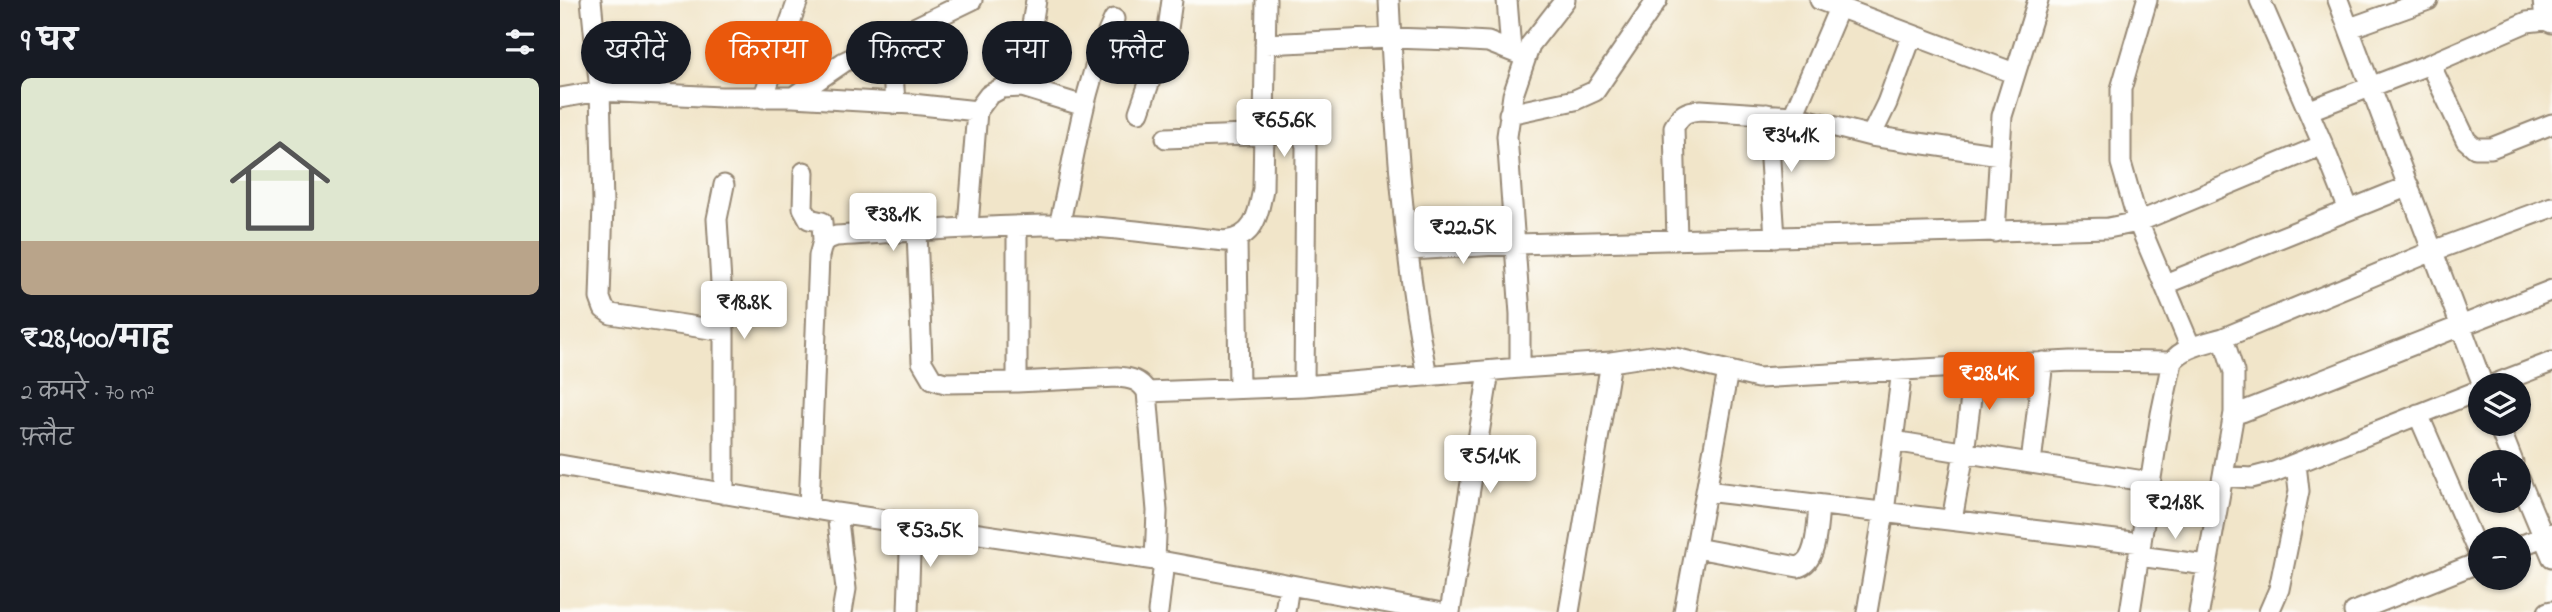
<!DOCTYPE html>
<html lang="hi">
<head>
<meta charset="utf-8">
<style>
	:root { --surface:#171b24; --page:#242831; --text:#f1f3f6; --muted:#9ea1a6; --line:#363941; --accent:#ea580c }
	body { margin:0; font-family:"Indie Flower","Playpen Sans Deva",sans-serif; background:var(--page); color:var(--text); height:100vh; display:flex; flex-direction:column; font-size:26px; white-space:nowrap }
	* { box-sizing:border-box; margin:0 }
	p { font-size:23px; color:var(--muted) }
	.icon { flex:none; width:38px; height:38px; fill:none; stroke:currentColor; stroke-width:2; stroke-linecap:round; stroke-linejoin:round }
	.map { position:relative; flex:1; overflow:hidden }
	.drawer { display:flex; flex-direction:column; background:var(--surface); width:560px }
	.drawer>* { flex:none }
	.hud { position:absolute; left:21px; top:21px; width:665px; height:63px; display:flex; gap:14px }
	.tools { position:absolute; left:1908px; top:373px; display:grid; gap:14px }
	.tools a { display:grid; place-items:center; width:63px; height:63px; border-radius:50%; background:var(--surface); box-shadow:0 2px 5px #0004; font-size:35px }
	.price { position:absolute; translate:-50% -60px; padding:0 16px; border-radius:7px; background:#fff; color:#222; font-size:23px; line-height:46px; filter:drop-shadow(0 2px 4px #0008) }
	.price::after { content:''; position:absolute; left:50%; top:42px; width:21px; height:16px; margin-left:-10px; background:inherit; clip-path:polygon(0 0,100% 0,50% 100%) }
	.price.current { background:var(--accent); color:#fff }
	ul { padding:0; list-style:none }
	li { display:grid; align-content:center; gap:14px; height:371px; padding:0 21px }
	li+li { border-top:2px solid var(--line) }
	li span { display:grid; place-items:center; height:217px; border-radius:10px; color:#555 }
	li>.icon { margin-inline-start:auto }
	span .icon { width:126px; height:126px; fill:#fffc; stroke-width:1 }
	li b { font-size:30px }
	h2 { display:flex; justify-content:space-between; align-items:center; height:84px; padding:0 21px; font-size:30px }
	.tag { padding:0 24px; border-radius:32px; background:var(--surface); box-shadow:0 2px 5px #0004; font-size:24px; line-height:63px }
	.tag.current { background:var(--accent); color:#fff }
	main { display:flex; flex:1; min-height:0 }
	.map>svg:first-child { display:block }
	.lines { fill:none; stroke-linecap:round; stroke-linejoin:round }
	.minor-casing { stroke:#968874; stroke-width:23 }
	.minor { stroke:#fff; stroke-width:19 }
</style>
</head>
<body>
<main>
<section class="drawer">
<h2>9 घर<svg class="icon" aria-label="filters" viewBox="0 0 24 24"><path d="M4 7h16M4 17h16"/><circle cx="9" cy="7" r="2"/><circle cx="15" cy="17" r="2"/></svg></h2>
<ul>
<li><span style="background:linear-gradient(#dfe7d0 75%,#b9a48a 0)"><svg class="icon" aria-label="home" viewBox="0 0 24 24"><path d="M3 11l9-7 9 7M6 9v11h12V9"/></svg></span><div><b>₹28,400/माह</b><p>2 कमरे · 70 m²</p><p>फ़्लैट</p></div></li>
</ul>
</section>
<div class="map">
<svg width="1992" height="612" viewBox="0 0 1992 612">
	<rect width="100%" height="100%" fill="#fdfcf7"/>
	<filter id="ink" filterUnits="userSpaceOnUse"><feTurbulence type="fractalNoise" baseFrequency=".0143" numOctaves="2"/><feDisplacementMap in="SourceGraphic" scale="14" xChannelSelector="R" yChannelSelector="G"/><feConvolveMatrix kernelMatrix="1 2 1 2 8 2 1 2 1" color-interpolation-filters="sRGB"/></filter>
	<filter id="wash" filterUnits="userSpaceOnUse"><feTurbulence type="fractalNoise" baseFrequency=".00686" numOctaves="4" result="noise"/><feDisplacementMap in="SourceGraphic" scale="28" xChannelSelector="R" yChannelSelector="G"/><feGaussianBlur stdDeviation="1.57" result="paint"/><feColorMatrix in="noise" values="0 0 0 0 0 0 0 0 0 0 0 0 0 0 0 0 0 1.4 0 .05"/><feComposite in="paint" operator="in"/></filter>
	<g filter="url(#wash)">
		<rect width="100%" height="100%" fill="#f1e5c9"/>
	</g>
	<g filter="url(#ink)">
		<g class="lines">
			<defs>
				<path id="minor" d="M31 0 40 91 43 203 40 298 44 309 51 314 164 331
					M829 0C835 125 843 253 867 376
					M947 0 951 50
					M1260 0 1454 73
					M1587 0 1561 89V163L1578 222 1631 348
					M1778 0 1923 385
					M1983 0 1985 20
					M1790 28 1868 0
					M331 40 335 104
					M705 44 831 38 894 40 928 42 966 57
					M1870 64 1906 140 1915 148H1931L1992 124
					M462 87 476 0
					M233 97 284 62 412 0
					M0 98 40 91 161 97H233L352 104 417 111
					M203 98 238 0
					M1750 110 1870 64 1967 22 1985 20 1992 23
					M579 112 608 29 612 0
					M949 114 1015 100 1035 91 1097 0
					M1207 114 1215 238
					M1233 116 1279 8
					M1311 136 1327 103 1352 35
					M606 138 737 133 743 137 746 146 744 386
					M1763 145 1789 210
					M244 172 243 208 249 219 262 222 263 241
					M164 185 157 219 164 331V494
					M408 226 417 111 429 95 442 88 462 87 524 106
					M499 226C515 157 523 83 554 19
					M457 227V382
					M357 231 362 362 372 379 385 383 457 382 557 377C571 378 580 380 587 392L597 511 595 560
					M1435 232 1442 116 1478 0
					M677 240 679 388
					M1117 240 1114 127C1121 114 1126 111 1141 110L1233 116 1311 136 1440 155
					M849 250 956 244 1548 228 1578 222 1763 145 1700 0
					M1605 284 1849 186
					M960 368 1051 362 1091 356 1115 358 1198 378 1511 361 1612 362
					M1932 385 1992 362
					M587 392 744 386 960 368V314L947 136 953 95 970 45 1005 0
					M1674 413 1682 412 1992 290
					M1858 414 1920 557
					M1938 424 1953 462
					M1333 441 1590 482
					M1471 463 1483 362
					M0 465 277 513 595 560 877 612
					M1663 476 1691 478 1714 472 1920 390
					M1958 476 1992 557
					M1146 491 1581 543
					M249 508 259 256 263 241 276 236C345 232 414 226 484 225 545 225 605 235 665 241 695 237 698 215 703 189L706 0
					M277 513 286 589 282 612
					M1392 520 1404 453 1415 366
					M1958 547 1992 533
					M1136 548 1238 567C1258 562 1257 523 1259 505
					M1579 556 1646 565
					M348 612 351 524
					M598 612 604 562
					M725 612 729 585
					M890 612 929 372
					M1009 612 1051 362
					M1124 612 1168 371
					M1307 612 1324 512 1342 370
					M1570 612 1601 414 1612 362C1622 347 1647 343 1663 338L1873 251 1992 207
					M1639 612 1674 413V372L1663 338
					M1709 612 1719 589 1739 491 1736 464
					M1794 612 1920 562
					M1988 612 1992 611"/>
			</defs>
			<use href="#minor" class="minor-casing"/>
			<use href="#minor" class="minor"/>
		</g>
	</g>
</svg>
<div class="tools">
<a><svg class="icon" aria-label="layers" viewBox="0 0 24 24"><path d="M12 4l9 5-9 5-9-5zM3 14l9 5 9-5"/></svg></a>
<a>+</a>
<a>−</a>
</div>
<b class="price" style="left:724px;top:159px">₹65.6K</b>
<b class="price" style="left:1231px;top:174px">₹34.1K</b>
<b class="price" style="left:333px;top:253px">₹38.1K</b>
<b class="price" style="left:903px;top:266px">₹22.5K</b>
<b class="price" style="left:184px;top:341px">₹18.8K</b>
<b class="price current" style="left:1429px;top:412px">₹28.4K</b>
<b class="price" style="left:930px;top:495px">₹51.4K</b>
<b class="price" style="left:1615px;top:541px">₹21.8K</b>
<b class="price" style="left:370px;top:569px">₹53.5K</b>
<div class="hud">
<a class="tag">खरीदें</a>
<a class="tag current">किराया</a>
<a class="tag">फ़िल्टर</a>
<a class="tag">नया</a>
<a class="tag">फ़्लैट</a>
</div>
</div>
</main>
</body>
</html>
